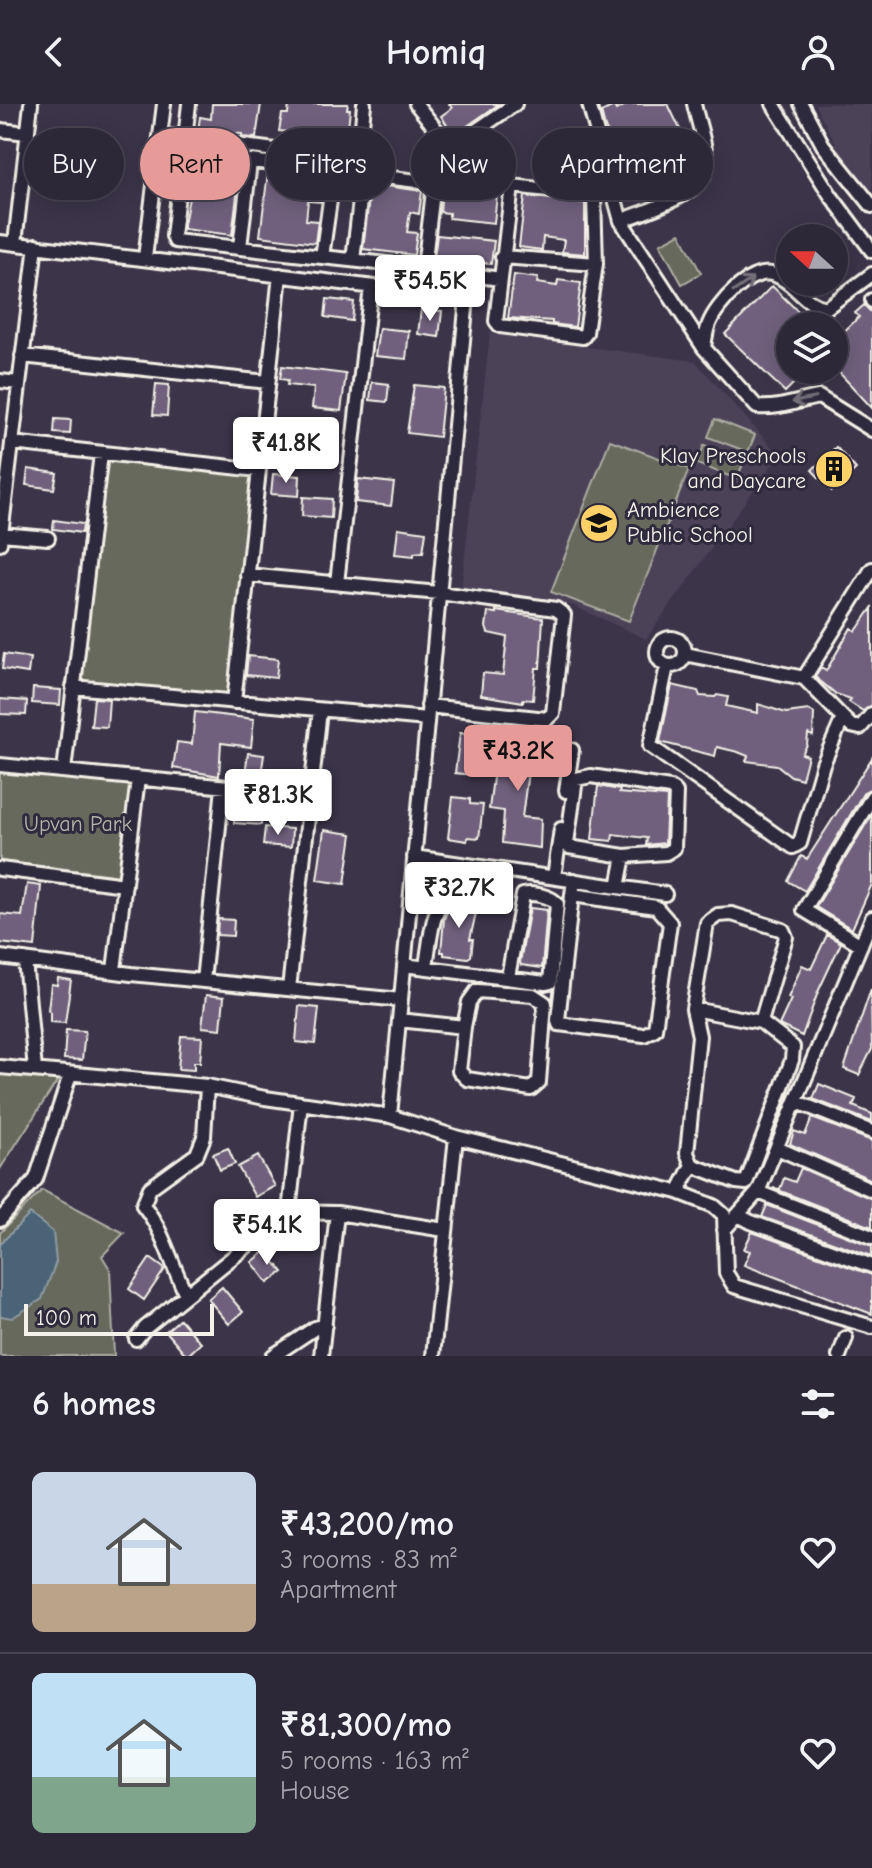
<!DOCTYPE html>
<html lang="en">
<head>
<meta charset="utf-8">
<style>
	:root { --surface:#2d2838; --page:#393443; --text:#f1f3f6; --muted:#a7a6ae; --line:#484453; --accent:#e69b98 }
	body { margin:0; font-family:"Comic Neue",sans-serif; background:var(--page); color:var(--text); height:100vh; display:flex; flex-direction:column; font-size:30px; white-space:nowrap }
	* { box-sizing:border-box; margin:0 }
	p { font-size:26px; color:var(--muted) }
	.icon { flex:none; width:44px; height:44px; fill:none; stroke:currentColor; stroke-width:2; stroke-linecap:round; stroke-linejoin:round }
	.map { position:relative; height:1252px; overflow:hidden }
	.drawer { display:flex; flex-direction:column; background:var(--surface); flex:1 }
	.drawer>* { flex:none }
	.hud { position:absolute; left:24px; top:24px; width:824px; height:72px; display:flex; gap:16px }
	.needle { width:52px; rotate:291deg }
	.buttons { position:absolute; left:776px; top:120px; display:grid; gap:16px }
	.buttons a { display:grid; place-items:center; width:72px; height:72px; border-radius:50%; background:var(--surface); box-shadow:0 4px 20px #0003,0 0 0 2px var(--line); font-size:40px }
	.scale { position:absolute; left:24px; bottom:20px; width:190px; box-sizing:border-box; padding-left:8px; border:4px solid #f4f1e8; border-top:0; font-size:22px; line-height:28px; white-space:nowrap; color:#f4f1e8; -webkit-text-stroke:6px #2f2a3d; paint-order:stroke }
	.price { position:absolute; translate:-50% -68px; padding:0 18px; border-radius:8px; background:#fff; color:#222; font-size:26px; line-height:52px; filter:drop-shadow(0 2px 4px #0008) }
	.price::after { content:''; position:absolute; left:50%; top:48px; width:24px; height:18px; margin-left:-12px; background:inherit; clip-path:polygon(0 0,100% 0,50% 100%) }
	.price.selected { background:var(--accent); color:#111 }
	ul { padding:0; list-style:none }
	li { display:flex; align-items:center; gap:24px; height:200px; padding:0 32px }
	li+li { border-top:2px solid var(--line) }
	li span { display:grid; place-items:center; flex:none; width:224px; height:160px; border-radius:12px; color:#555 }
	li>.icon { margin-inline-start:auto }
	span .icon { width:96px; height:96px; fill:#fffc; stroke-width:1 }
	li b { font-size:34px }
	h2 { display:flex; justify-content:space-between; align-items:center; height:96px; padding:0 32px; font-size:34px }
	.tag { padding:0 28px; border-radius:36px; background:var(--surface); box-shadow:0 4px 20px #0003,0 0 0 2px var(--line); font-size:28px; line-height:72px }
	.tag.selected { background:var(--accent); color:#111 }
	header { display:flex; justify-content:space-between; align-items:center; height:104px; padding:0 32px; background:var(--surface); font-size:36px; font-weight:800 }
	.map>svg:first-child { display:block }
	.built { fill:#4b4259 }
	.green { fill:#66695b; stroke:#adada2; stroke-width:2 }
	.water { fill:#4c6476; stroke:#8f9ca4; stroke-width:2 }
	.building { fill:#6f617d; stroke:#f4f1e8; stroke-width:2 }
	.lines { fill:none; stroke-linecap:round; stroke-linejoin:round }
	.minor-casing { stroke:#f4f1e8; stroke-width:18 }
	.minor { stroke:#2f2a3d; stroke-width:12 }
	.oneway { stroke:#747079 }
	.labels { text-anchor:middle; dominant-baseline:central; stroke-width:6; stroke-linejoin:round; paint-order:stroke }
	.poi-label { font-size:22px; fill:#f4f1e8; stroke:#2f2a3d; text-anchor:end }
	.park-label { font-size:22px; fill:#b4b4a9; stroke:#2f2a3d }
</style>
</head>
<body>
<header><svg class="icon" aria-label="back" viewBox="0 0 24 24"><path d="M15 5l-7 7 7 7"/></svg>Homiq<svg class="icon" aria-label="person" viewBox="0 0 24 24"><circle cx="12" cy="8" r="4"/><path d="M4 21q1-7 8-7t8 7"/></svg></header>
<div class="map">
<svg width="872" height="1252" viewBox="0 0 872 1252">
	<rect width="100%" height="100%" fill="#3c354a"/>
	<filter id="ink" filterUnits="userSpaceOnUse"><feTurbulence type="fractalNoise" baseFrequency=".0125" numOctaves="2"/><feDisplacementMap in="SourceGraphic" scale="16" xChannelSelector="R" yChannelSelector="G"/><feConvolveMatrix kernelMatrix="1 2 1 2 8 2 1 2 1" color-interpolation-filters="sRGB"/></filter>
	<g filter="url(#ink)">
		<path class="built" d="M815 0H872V94L839 46Z
			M490 230 695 257 779 351 646 535 572 501 461 486Z"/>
		<path class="green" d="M680 129 701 169 682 180 660 140Z
			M715 315 755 331 748 348 708 333Z
			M610 336 689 365 629 517 551 488Z
			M704 341 744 357 737 375 697 360Z
			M105 354 253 370 231 590 78 576Z
			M0 666 133 680 122 772 0 757Z
			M0 964 61 971 0 1065Z
			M42 1086 124 1129 102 1152 110 1165 114 1252H0V1129Z"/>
		<path class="water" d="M30 1110 53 1128 56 1158 42 1195 12 1214 0 1212V1140Z"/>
		<path class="building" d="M212 0H261L256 34 242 33V30L198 27 200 13 211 15Z
			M289 0H348L347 5H350L347 33 330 34V32L321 30V28L299 25 298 29 279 27 282 10H288Z
			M449 0H499L454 31 441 12 452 4Z
			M628 0H668L697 61 696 64 637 93 605 23 601 8 614 2 616 6Z
			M191 60 240 68 232 131 183 125 191 84H188Z
			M268 68 324 75 321 98 308 97 306 116 318 117 315 139 260 132Z
			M371 80 422 87 419 110 410 108 407 128 417 129 414 151 363 145Z
			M442 88 497 90 494 119 449 114V109L440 108Z
			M525 92 585 99V150L562 148 564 136 543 133 542 146 519 143Z
			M437 131 494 137 491 160 434 153Z
			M514 171 538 174 537 179 557 182 558 176 581 179 575 223 552 220V217L508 214Z
			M772 182 813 222H790V266H807L785 288 725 230Z
			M327 195 354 198 352 217 325 213Z
			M864 201 872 209V304L834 263V237L859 213 855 209Z
			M421 205 442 207 439 233 418 230Z
			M379 224 409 227 406 255 375 252Z
			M282 262 346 270 341 307 312 304 314 284 287 281 288 276 280 275Z
			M372 278 389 280 387 298 370 296Z
			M156 280 169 281 167 312 153 311Z
			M414 281 444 284 439 333 407 329Z
			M55 315 71 316 70 330 54 329Z
			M836 343 856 365 832 387 812 366Z
			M28 365 57 369 54 385 26 381Z
			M273 370 300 372 299 392 271 390Z
			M358 375 394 379 391 402 356 398Z
			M303 393 332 395 331 414 302 412Z
			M54 416 83 420 82 429 53 425Z
			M398 424 426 428 423 448 414 449V452L395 450Z
			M872 504V601L863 607 849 598 851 595 836 590 815 573 821 564 826 567 851 524 856 527Z
			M496 507 543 514 540 564H536L533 596 523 595V598L481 591 483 569 503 571 507 533 488 529 486 523 488 508 496 509Z
			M4 550 30 554 28 569 2 565Z
			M248 552 278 555 276 574 246 571Z
			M672 581 698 587 700 592 715 593 717 591 728 593 726 602 758 609V600L786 609 809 606 814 609 813 632 808 630 807 641 802 650 808 652 802 675 791 672 777 661 746 657 748 652 738 648 717 643 715 652 660 638Z
			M33 584 61 586 60 601 32 599Z
			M94 594 109 595 107 623 91 622Z
			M0 595 27 597 26 611 0 610Z
			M195 608 254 615 251 643 221 639 219 672 173 664 177 638 192 640Z
			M460 629 478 631V635L489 636 486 665 474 664 473 671 455 669Z
			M509 637 549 641 546 660H542L540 670 528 668 522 713 541 715 540 744 502 739 504 707 489 705 494 666 506 667Z
			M248 649 264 651 260 677 244 676Z
			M872 654V684L864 688 805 787 788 777 801 752 807 755Z
			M598 682 620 686 619 689 667 693 665 739 646 741 647 734 613 730 612 737 592 735Z
			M453 693 470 695V700L483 701 479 734 468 733 467 737 448 734Z
			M235 699 263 701 261 721 234 719Z
			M872 710V780L852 825 816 803Z
			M265 723 292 725 291 743 263 741Z
			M324 726 352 730 345 780 317 776Z
			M27 780 41 782 35 843 0 839V810L22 812Z
			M452 797 478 800 470 835H473L471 852 468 854 444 851V848H441L444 815Z
			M530 804 547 806 542 864 521 861 520 858Z
			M218 815 234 816 233 832 217 831Z
			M827 831 841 839 818 888 802 932 779 921 791 895 788 894 802 861 811 865Z
			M58 874 71 876 65 919 50 918V907L48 906 51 880 57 881Z
			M871 885 872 945 859 971 844 965Z
			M206 891 224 893 221 925 202 923Z
			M299 902 319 904 315 940 296 938Z
			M66 926 85 927 82 956 64 955Z
			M181 932 202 933 200 958H194V966L178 965Z
			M819 980 856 995 853 1002 872 1010V1018L813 995Z
			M812 1014 872 1037V1076L790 1040 794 1027 805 1031Z
			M228 1044 235 1060 220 1066 213 1050Z
			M258 1052 275 1082 255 1093 238 1063Z
			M801 1064 872 1095V1123L773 1084 780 1085 784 1074 795 1078Z
			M767 1101 872 1142V1152L762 1113Z
			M752 1128 872 1171V1210L744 1161 750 1147 744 1145Z
			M266 1147 283 1168 268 1179 252 1158Z
			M150 1154 165 1165 144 1196 129 1185Z
			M222 1183 243 1208 229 1220 208 1195Z
			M180 1215 201 1239 187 1252 166 1227Z"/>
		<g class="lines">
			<defs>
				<path id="minor" d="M416 0 451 44
					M589 0 621 117 704 244 757 303C779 305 797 297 819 293L872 326
					M773 0 831 92 872 147
					M801 0 823 41 872 102
					M0 26 28 29
					M161 31 275 46 357 41 361 33 364 0
					M185 34 189 0
					M159 46 434 79 512 82 594 91 596 160 586 229 583 233 500 222 496 217 512 82
					M183 49 173 132 175 137 424 164 434 79 451 44 515 0
					M621 117C644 107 705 91 706 62 707 42 698 19 694 0
					M0 138 467 194 390 1012
					M15 139 31 0
					M240 143 250 58
					M322 153 334 68
					M502 153 596 160
					M145 154 164 0
					M353 156 363 71
					M424 164 500 175
					M872 196V197
					M704 244C705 236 706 227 709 220 717 200 751 162 775 171 795 178 804 201 826 204L872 170
					M22 252 268 278
					M0 277 19 279
					M12 339 259 366
					M1 430 48 434
					M0 439 36 141
					M247 471 439 489 556 505 564 511 553 609 547 615 428 602
					M337 479 371 183
					M657 548a14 14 0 1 1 28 0a14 14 0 1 1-28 0Z
					M685 550 804 574 851 622 860 624 872 610
					M667 562 650 642 793 743 800 739 823 660 843 614
					M804 574 872 465
					M73 583 427 615
					M234 598 280 171
					M0 661 310 691
					M64 667 101 349
					M566 687 572 646
					M414 753 665 790
					M0 765 125 781
					M554 773 561 725
					M618 783 624 752 569 743 567 739 576 675 591 672 670 684 676 688 674 744 666 749 624 752
					M572 791 656 803 670 819 655 925 644 931 559 920 558 916 572 791 574 776
					M861 841 804 806 872 693
					M0 853 131 870 401 896
					M25 856 35 966
					M404 861 545 879 550 878 557 800C551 792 532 788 523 791L508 873
					M426 862C431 832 431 803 454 780L476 785
					M114 866 138 675
					M203 877 223 683
					M289 885 320 606
					M693 905 761 918
					M399 916 464 923 469 898 477 887 533 891 545 899 539 978 531 985 467 975 459 967 464 923
					M0 963 207 982 265 994 390 1012 456 1033 678 1088 714 1102 724 1111 726 1169 734 1182 872 1223
					M797 998 872 1028
					M777 1044 872 1086
					M678 1088 692 1061 687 1049 699 932 693 905 707 819 718 811 732 810 783 826 786 833 761 918 793 943 792 956 746 1079 736 1078 692 1061
					M758 1088 872 1133
					M289 1108 301 999
					M738 1111 751 1118 872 1162
					M0 1116 36 1075 70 971
					M724 1126 758 1088 872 814
					M186 1190C171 1160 164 1127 143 1101L150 1084 197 1050 204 1033 207 982
					M136 1235 145 1224 289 1108 337 1109 445 1126
					M273 1252 315 1224 325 1221
					M321 1252 337 1109
					M433 1252 456 1033
					M839 1252 846 1234"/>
			</defs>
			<use href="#minor" class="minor-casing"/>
			<use href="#minor" class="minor"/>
		</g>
		<defs><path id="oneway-shaft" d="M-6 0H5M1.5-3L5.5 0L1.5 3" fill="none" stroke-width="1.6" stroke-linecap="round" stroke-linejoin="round" transform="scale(2)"/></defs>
		<g class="oneway">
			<use href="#oneway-shaft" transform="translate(743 181) rotate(-34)"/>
			<use href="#oneway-shaft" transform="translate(804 296) rotate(169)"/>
		</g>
	</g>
	<defs>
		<symbol id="building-disc" viewBox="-11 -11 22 22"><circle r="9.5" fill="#ffd166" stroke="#2f2a3d"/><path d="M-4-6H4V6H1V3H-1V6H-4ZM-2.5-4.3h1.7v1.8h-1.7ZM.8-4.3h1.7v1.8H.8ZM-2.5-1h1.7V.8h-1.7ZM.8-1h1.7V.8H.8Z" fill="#111"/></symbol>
		<symbol id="school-disc" viewBox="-11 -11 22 22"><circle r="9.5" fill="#ffd166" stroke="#2f2a3d"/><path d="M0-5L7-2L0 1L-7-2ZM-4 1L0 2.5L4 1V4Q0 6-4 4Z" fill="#111"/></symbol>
	</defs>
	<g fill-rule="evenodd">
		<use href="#building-disc" x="812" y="343" width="44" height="44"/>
		<use href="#school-disc" x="577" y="397" width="44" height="44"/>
	</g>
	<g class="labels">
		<g class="poi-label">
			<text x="806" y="352">Klay Preschools<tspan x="806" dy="25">and Daycare</tspan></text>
			<text x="627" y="406" text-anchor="start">Ambience<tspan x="627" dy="25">Public School</tspan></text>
		</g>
		<g class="park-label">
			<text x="78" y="720">Upvan Park</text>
		</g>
	</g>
</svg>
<div class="buttons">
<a><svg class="needle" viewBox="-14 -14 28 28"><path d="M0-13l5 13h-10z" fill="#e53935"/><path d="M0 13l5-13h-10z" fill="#a7a6ae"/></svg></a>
<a><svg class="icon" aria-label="layers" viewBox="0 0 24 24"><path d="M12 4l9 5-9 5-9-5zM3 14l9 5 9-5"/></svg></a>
</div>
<div class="scale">100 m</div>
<b class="price" style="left:430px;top:219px">₹54.5K</b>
<b class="price" style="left:286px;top:381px">₹41.8K</b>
<b class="price selected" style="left:518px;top:689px">₹43.2K</b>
<b class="price" style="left:278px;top:733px">₹81.3K</b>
<b class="price" style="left:459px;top:826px">₹32.7K</b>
<b class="price" style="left:267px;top:1163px">₹54.1K</b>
<div class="hud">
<a class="tag">Buy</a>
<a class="tag selected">Rent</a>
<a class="tag">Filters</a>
<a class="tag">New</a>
<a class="tag">Apartment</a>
</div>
</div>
<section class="drawer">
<h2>6 homes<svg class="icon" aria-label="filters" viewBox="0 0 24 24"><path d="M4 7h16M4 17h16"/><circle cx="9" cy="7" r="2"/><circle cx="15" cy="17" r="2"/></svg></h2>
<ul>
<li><span style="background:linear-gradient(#c9d6e8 70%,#b9a48a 0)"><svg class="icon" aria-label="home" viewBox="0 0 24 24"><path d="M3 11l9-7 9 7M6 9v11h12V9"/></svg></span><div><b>₹43,200/mo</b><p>3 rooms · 83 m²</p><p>Apartment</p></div><svg class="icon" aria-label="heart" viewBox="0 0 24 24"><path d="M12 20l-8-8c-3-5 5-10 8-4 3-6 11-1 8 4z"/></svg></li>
<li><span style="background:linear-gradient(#bfe0f5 65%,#7fa58c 0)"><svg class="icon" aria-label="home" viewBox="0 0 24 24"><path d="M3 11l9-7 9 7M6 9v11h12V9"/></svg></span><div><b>₹81,300/mo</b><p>5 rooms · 163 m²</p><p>House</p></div><svg class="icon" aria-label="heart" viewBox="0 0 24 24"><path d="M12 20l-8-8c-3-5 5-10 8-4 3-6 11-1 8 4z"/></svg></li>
</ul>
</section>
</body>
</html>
